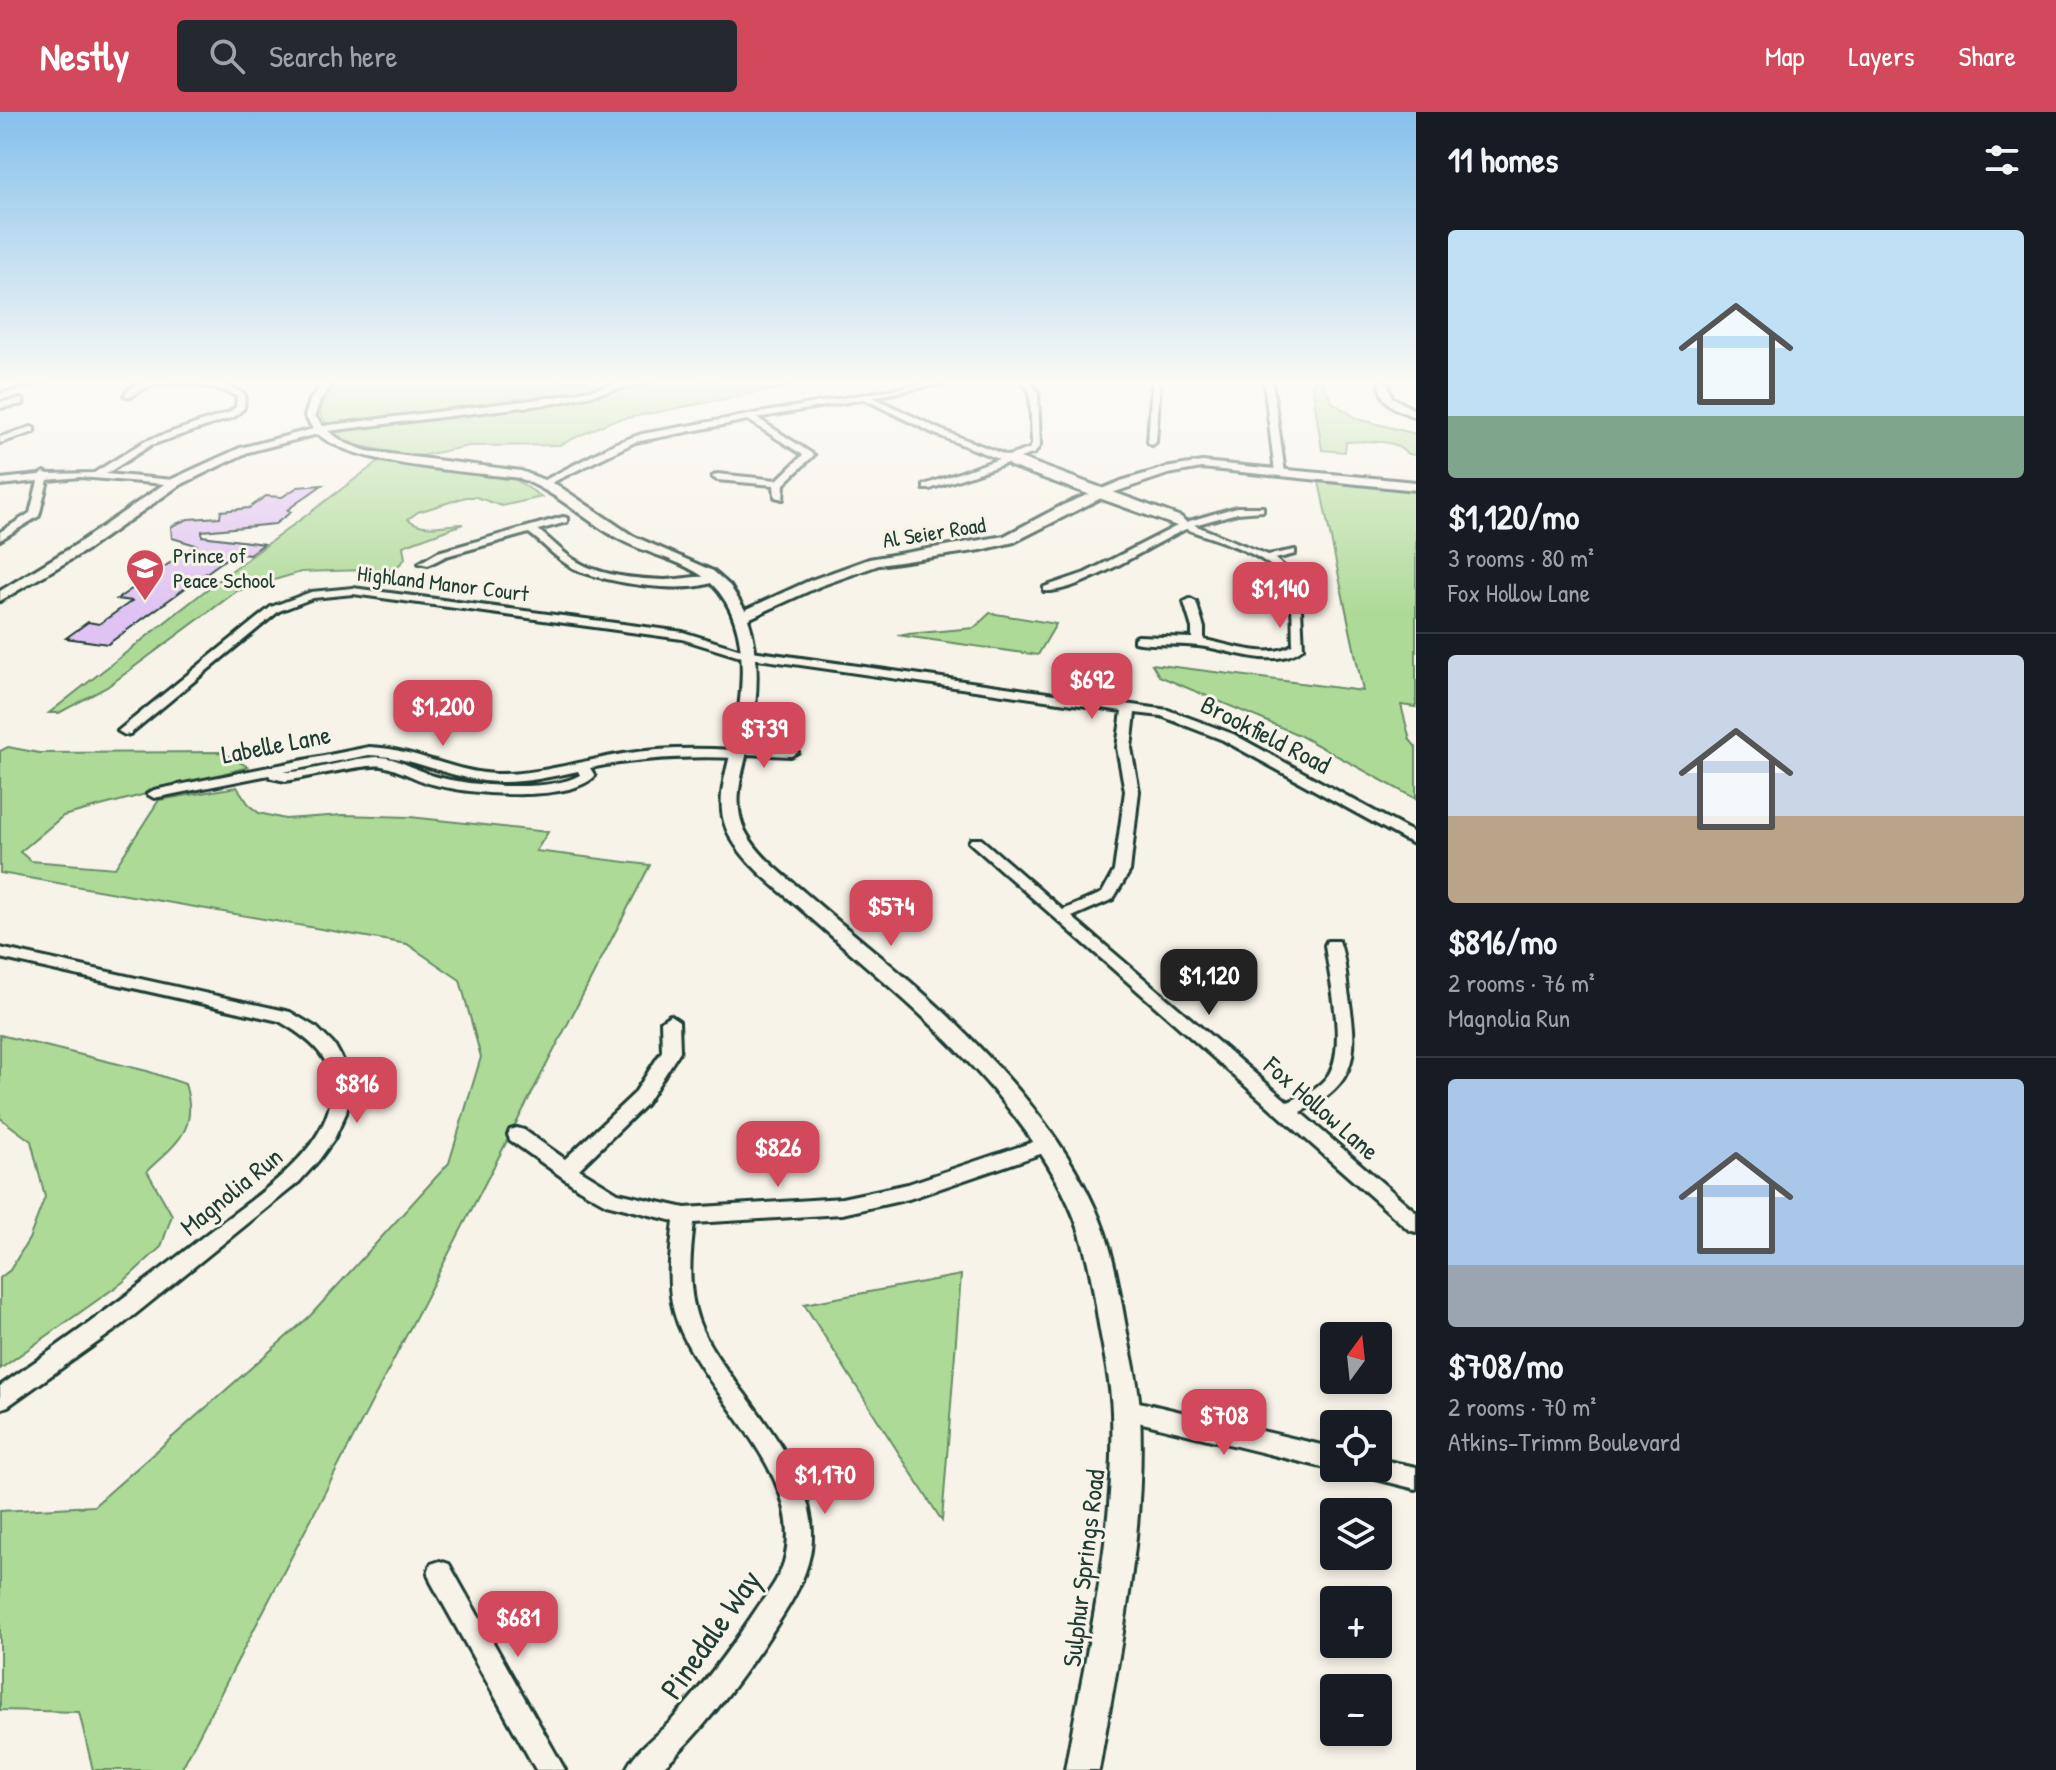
<!DOCTYPE html>
<html lang="en">
<head>
<meta charset="utf-8">
<style>
	:root { --surface:#171b24; --page:#242831; --text:#f1f3f6; --muted:#9ea1a6; --line:#363941; --accent:#d1495b }
	body { margin:0; font-family:"Patrick Hand",sans-serif; background:var(--page); color:var(--text); height:100vh; display:flex; flex-direction:column; font-size:30px; white-space:nowrap }
	* { box-sizing:border-box; margin:0 }
	p { font-size:26px; color:var(--muted) }
	.icon { flex:none; width:44px; height:44px; fill:none; stroke:currentColor; stroke-width:2; stroke-linecap:round; stroke-linejoin:round }
	.map { position:relative; flex:1; overflow:hidden }
	.details { display:flex; flex-direction:column; background:var(--surface); width:640px }
	.details>* { flex:none }
	.needle { width:52px; rotate:15deg }
	.tools { position:absolute; left:1320px; top:1210px; display:grid; gap:16px }
	.tools a { display:grid; place-items:center; width:72px; height:72px; border-radius:8px; background:var(--surface); box-shadow:0 4px 12px #0003; font-size:40px }
	.price { position:absolute; translate:-50% -68px; padding:0 18px; border-radius:16px; background:var(--accent); color:#fff; font-size:26px; line-height:52px; filter:drop-shadow(0 2px 4px #0008) }
	.price::after { content:''; position:absolute; left:50%; top:48px; width:24px; height:18px; margin-left:-12px; background:inherit; clip-path:polygon(0 0,100% 0,50% 100%) }
	.price.selected { background:#222; color:#fff }
	ul { padding:0; list-style:none }
	li { display:grid; align-content:center; gap:16px; height:424px; padding:0 32px }
	li+li { border-top:2px solid var(--line) }
	li span { display:grid; place-items:center; height:248px; border-radius:8px; color:#555 }
	li>.icon { margin-inline-start:auto }
	span .icon { width:144px; height:144px; fill:#fffc; stroke-width:1 }
	li b { font-size:34px }
	h2 { display:flex; justify-content:space-between; align-items:center; height:96px; padding:0 32px; font-size:34px }
	header { display:flex; align-items:center; gap:48px; box-sizing:border-box; height:112px; padding:0 40px; background:var(--accent); color:#fff }
	header strong { font-size:38px }
	nav { display:flex; gap:44px; margin-inline-start:auto; font-size:28px }
	.search { width:560px; height:72px; background:var(--page); display:flex; align-items:center; gap:20px; box-sizing:border-box; padding:0 28px; border-radius:8px; color:var(--muted); font-size:30px }
	main { display:flex; flex:1; min-height:0 }
	.map>svg:first-child { display:block }
	.green { fill:#aeda98; stroke:#668c66; stroke-width:2 }
	.building { fill:#dfc3f2; stroke:#1f3d34; stroke-width:2 }
	.lines { fill:none; stroke-linecap:round; stroke-linejoin:round }
	.minor-casing { stroke:#1f3d34; stroke-width:6 }
	.tertiary-casing { stroke:#1f3d34; stroke-width:6 }
	.minor { fill:#f7f3e8; fill-rule:evenodd }
	.tertiary { fill:#f7f3e8; fill-rule:evenodd }
	.labels { text-anchor:middle; dominant-baseline:central; stroke-width:6; stroke-linejoin:round; paint-order:stroke }
	.far-street-label { font-size:22px; fill:#1f3d34; stroke:#f7f3e8 }
	.far-poi-label { font-size:22px; fill:#1f3d34; stroke:#f7f3e8; text-anchor:start }
	.street-label { font-size:26px; fill:#1f3d34; stroke:#f7f3e8 }
	.near-street-label { font-size:32px; fill:#1f3d34; stroke:#f7f3e8 }
</style>
</head>
<body>
<header>
<strong>Nestly</strong>
<div class="search"><svg class="icon" aria-label="search" viewBox="0 0 24 24"><circle cx="10" cy="10" r="6"/><path d="M15 15l6 6"/></svg>Search here</div>
<nav><a>Map</a><a>Layers</a><a>Share</a></nav>
</header>
<main>
<div class="map">
<svg width="1416" height="1658" viewBox="0 0 1416 1658">
	<rect width="100%" height="100%" fill="#f7f3e8"/>
	<filter id="ink" filterUnits="userSpaceOnUse"><feTurbulence type="fractalNoise" baseFrequency=".0125" numOctaves="2"/><feDisplacementMap in="SourceGraphic" scale="16" xChannelSelector="R" yChannelSelector="G"/><feConvolveMatrix kernelMatrix="1 2 1 2 8 2 1 2 1" color-interpolation-filters="sRGB"/></filter>
	<g filter="url(#ink)">
		<path class="green" d="M339 269H817L611 309 560 333 469 334 415 345 351 332 336 325 320 302 323 290Z
			M1314 269H1322L1332 290 1358 307 1416 322V343C1404 343 1403 336 1393 332 1380 328 1360 329 1346 330L1345 340 1322 338 1312 273Z
			M378 350 513 366 542 385 502 394 476 385H466L418 400 408 407C423 420 445 412 463 412L403 434 405 447 395 457 301 460 237 479 107 575 59 601H49L215 471Z
			M1318 365 1416 375V595L1401 593 1410 628 1416 635V687L1299 623 1159 564 1152 552 1363 579Z
			M990 501 1056 512 1038 543 897 523 974 516Z
			M8 635 39 641 222 640 248 655 63 704 20 740 31 749 115 756 159 688 237 675 250 694 259 701 285 707 343 703 410 705 548 720 536 739 650 753 181 1658H93L79 1600 0 1598V1399L94 1394 310 1204 449 1051 481 945 460 868 407 832 0 761V639Z
			M0 923 147 959 185 972C199 1018 177 1030 147 1059L172 1103 161 1135 123 1170 0 1257V1166L10 1158 29 1127 45 1085 31 1029 0 1006Z
			M961 1163 942 1409 804 1192Z"/>
		<path class="building" d="M322 373 287 398 291 400 275 412 202 419V424L264 432 249 443 234 441 108 532 66 526 88 510 99 512 132 489 117 487 196 433 172 426 171 415 176 412 188 407 220 405 221 399 249 396 266 384 282 385 298 375Z"/>
		<g class="lines">
			<defs>
				<path id="minor" d="M153 269C183 269 219 265 245 283L244 296 234 305 151 333 106 362 174 368 179 371 177 373 80 365 48 368 39 404 0 428V420L30 401 38 369 0 373V367L39 363 44 360 48 362 94 361 145 329 228 301 236 295 237 284C207 271 157 262 131 285L124 283 133 274Z
					M939 269H954L873 285 941 318 1008 344 1029 337 1032 333 1030 280 1022 269H1030L1038 280 1040 333 1035 341 1020 346 1181 405 1186 410 1237 395H1263V399L1237 401 1194 413 1268 443 1295 438V442L1275 447 1288 458 1300 478 1303 536C1274 559 1231 537 1198 534 1177 531 1155 534 1134 530V526L1138 524 1192 526V516L1184 490 1190 487 1196 490 1204 516V528C1229 532 1271 549 1293 532 1292 513 1294 493 1288 475 1277 443 1215 428 1186 417 1152 432 1078 482 1044 479V475L1085 461 1177 414 1010 354 1007 351 930 377H924V373L999 347 935 322 864 287 757 306 814 343 784 372 783 387 775 385 774 373 717 368 712 365 717 362 777 368 803 343 748 308 635 330 549 372 541 370 616 331 642 322Z
					M1152 269H1160L1156 330 1152 333 1148 330Z
					M1264 269H1272L1285 361 1280 364 1275 361Z
					M1379 269H1387L1392 285 1416 299V305C1397 299 1380 291 1379 269Z
					M20 287 23 288V292L0 296V290Z
					M31 315 34 316V320L0 331V325Z
					M563 405 567 406V410L538 418C550 427 560 438 573 447 599 464 634 467 665 468 678 468 711 461 720 467 692 485 603 471 573 456 556 447 544 432 529 421L446 444 428 453 419 451 438 440Z
					M353 476 683 520 738 537 1168 598 1233 622 1416 722V732L1411 731 1223 628 1161 604 1135 601 1131 636 1139 679 1130 759 1113 787 1072 805 1288 990C1302 984 1320 976 1329 962 1347 934 1329 865 1325 833L1327 829H1339C1345 844 1346 863 1348 879 1358 939 1360 972 1300 1000L1416 1100V1120L1409 1118 969 730 971 727H981L1063 798 1102 781 1114 759 1125 679 1117 636 1122 599 737 544 682 527 353 482 313 486 279 499 130 622 125 623 118 619 271 495 311 480Z
					M740 634 791 636 798 640 791 644 746 642 739 646C688 644 640 646 590 656L595 664C567 692 464 682 428 671 413 666 398 657 382 654 368 651 305 666 286 669L271 666 269 663 154 686 147 682 154 678 369 635C413 636 452 660 495 662 538 663 581 649 623 642 659 636 697 636 734 638ZM369 643C408 644 441 662 478 668 511 674 546 666 578 659L580 663C549 681 468 674 434 664 417 659 398 646 381 645 353 644 313 661 283 660Z
					M0 836 290 900 317 916 335 934 348 958 350 979 346 1001 334 1027 318 1049 299 1070 122 1213 8 1294 0 1297V1274C70 1226 138 1176 205 1123 246 1091 312 1051 328 1000 343 953 315 930 279 909L0 846Z
					M670 903 679 909 680 939 646 992 579 1057 618 1081 685 1096 842 1086 908 1072 1045 1026 1052 1028 1054 1033 1052 1038 909 1087 842 1102 694 1111C690 1144 687 1176 698 1208 708 1236 729 1261 747 1285 780 1331 826 1390 808 1451 800 1480 781 1506 765 1531 734 1576 701 1621 660 1658H626C634 1639 656 1624 671 1609 703 1574 730 1537 756 1498 766 1483 779 1468 784 1450 809 1364 707 1287 678 1212 665 1179 670 1143 674 1109L606 1092 579 1077 510 1028 508 1023 510 1018 517 1016 524 1018 565 1047 634 982 662 939 661 909Z
					M1126 1287 1334 1336V1356H1339L1334 1358 1126 1307 1118 1304 1115 1297 1118 1290Z
					M1378 1347 1416 1355V1377L1364 1364 1360 1356H1378Z
					M440 1449 449 1452 565 1658H536L431 1470 428 1461 431 1452Z"/>
				<path id="tertiary" d="M27 269H53L0 278V272Z
					M325 269H335L320 288 315 304 323 314 556 285 634 269H652L556 291 328 319 345 331 367 339 521 359 557 373 633 424 713 459 730 474 745 498 811 468 869 447 1004 424 1063 393 1121 369 1165 356 1202 350 1416 370V378L1202 356 1168 362 1109 382 1014 430 981 438 879 453 820 474 748 507C760 542 758 581 752 617 747 650 729 686 745 719 758 744 783 762 804 780 850 820 899 858 944 900 1003 957 1061 1020 1095 1096 1112 1133 1118 1170 1125 1210 1130 1240 1139 1270 1140 1300 1146 1421 1119 1540 1099 1658H1065C1086 1540 1116 1421 1112 1300 1111 1269 1103 1238 1098 1207 1092 1168 1086 1130 1069 1093 1040 1029 992 973 943 924 898 880 849 840 802 798 777 776 748 755 731 726 713 696 725 666 732 635 744 580 754 505 705 466 680 447 646 442 619 427 584 408 557 380 519 366 468 359 354 354 318 322L248 340 178 374 87 438 0 489V479L77 432 170 368 240 336 313 317 305 304 310 288Z"/>
			</defs>
			<use href="#minor" class="minor-casing"/>
			<use href="#tertiary" class="tertiary-casing"/>
			<use href="#minor" class="minor"/>
			<use href="#tertiary" class="tertiary"/>
		</g>
	</g>
	<linearGradient id="sky" x2="0" y2="1"><stop stop-color="#85c0ec"/><stop offset="0.54" stop-color="#fbfaf5"/><stop offset="1" stop-color="#fbfaf5" stop-opacity="0"/></linearGradient>
	<rect width="1416" height="501" fill="url(#sky)"/>
	<defs>
		<symbol id="school-pin" viewBox="-11 -11 22 30"><path d="M0 17L-7.5 6A9.5 9.5 0 1 1 7.5 6Z" fill="#d1495b" stroke="#f7f3e8"/><path d="M0-5L7-2L0 1L-7-2ZM-4 1L0 2.5L4 1V4Q0 6-4 4Z" fill="#fff"/></symbol>
	</defs>
	<g fill-rule="evenodd">
		<use href="#school-pin" x="123" y="434" width="44" height="60"/>
	</g>
	<g class="labels">
		<g class="far-street-label">
			<text transform="translate(934 420) rotate(-9)">Al Seier Road</text>
			<text transform="translate(443 471) rotate(7)">Highland Manor Court</text>
		</g>
		<g class="far-poi-label">
			<text x="173" y="443">Prince of<tspan x="173" dy="25">Peace School</tspan></text>
		</g>
		<g class="street-label">
			<text transform="translate(1266 622) rotate(27)">Brookfield Road</text>
			<text transform="translate(276 632) rotate(-11)">Labelle Lane</text>
			<text transform="translate(1322 996) rotate(41)">Fox Hollow Lane</text>
			<text transform="translate(231 1079) rotate(-39)">Magnolia Run</text>
			<text transform="translate(1083 1456) rotate(-83)">Sulphur Springs Road</text>
		</g>
		<g class="near-street-label">
			<text transform="translate(710 1522) rotate(-55)">Pinedale Way</text>
		</g>
	</g>
</svg>
<div class="tools">
<a><svg class="needle" viewBox="-14 -14 28 28"><path d="M0-13l5 13h-10z" fill="#e53935"/><path d="M0 13l5-13h-10z" fill="#9ea1a6"/></svg></a>
<a><svg class="icon" aria-label="locate" viewBox="0 0 24 24"><circle cx="12" cy="12" r="6"/><path d="M12 2v4M12 18v4M2 12h4M18 12h4"/></svg></a>
<a><svg class="icon" aria-label="layers" viewBox="0 0 24 24"><path d="M12 4l9 5-9 5-9-5zM3 14l9 5 9-5"/></svg></a>
<a>+</a>
<a>−</a>
</div>
<b class="price" style="left:1280px;top:518px">$1,140</b>
<b class="price" style="left:1092px;top:609px">$692</b>
<b class="price" style="left:443px;top:636px">$1,200</b>
<b class="price" style="left:764px;top:658px">$739</b>
<b class="price" style="left:891px;top:836px">$574</b>
<b class="price selected" style="left:1209px;top:905px">$1,120</b>
<b class="price" style="left:357px;top:1013px">$816</b>
<b class="price" style="left:778px;top:1077px">$826</b>
<b class="price" style="left:1224px;top:1345px">$708</b>
<b class="price" style="left:825px;top:1404px">$1,170</b>
<b class="price" style="left:518px;top:1547px">$681</b>
</div>
<section class="details">
<h2>11 homes<svg class="icon" aria-label="filters" viewBox="0 0 24 24"><path d="M4 7h16M4 17h16"/><circle cx="9" cy="7" r="2"/><circle cx="15" cy="17" r="2"/></svg></h2>
<ul>
<li><span style="background:linear-gradient(#bfe0f5 75%,#7fa58c 0)"><svg class="icon" aria-label="home" viewBox="0 0 24 24"><path d="M3 11l9-7 9 7M6 9v11h12V9"/></svg></span><div><b>$1,120/mo</b><p>3 rooms · 80 m²</p><p>Fox Hollow Lane</p></div></li>
<li><span style="background:linear-gradient(#c9d6e8 65%,#b9a48a 0)"><svg class="icon" aria-label="home" viewBox="0 0 24 24"><path d="M3 11l9-7 9 7M6 9v11h12V9"/></svg></span><div><b>$816/mo</b><p>2 rooms · 76 m²</p><p>Magnolia Run</p></div></li>
<li><span style="background:linear-gradient(#a9c7e8 75%,#9aa5b1 0)"><svg class="icon" aria-label="home" viewBox="0 0 24 24"><path d="M3 11l9-7 9 7M6 9v11h12V9"/></svg></span><div><b>$708/mo</b><p>2 rooms · 70 m²</p><p>Atkins-Trimm Boulevard</p></div></li>
</ul>
</section>
</main>
</body>
</html>
